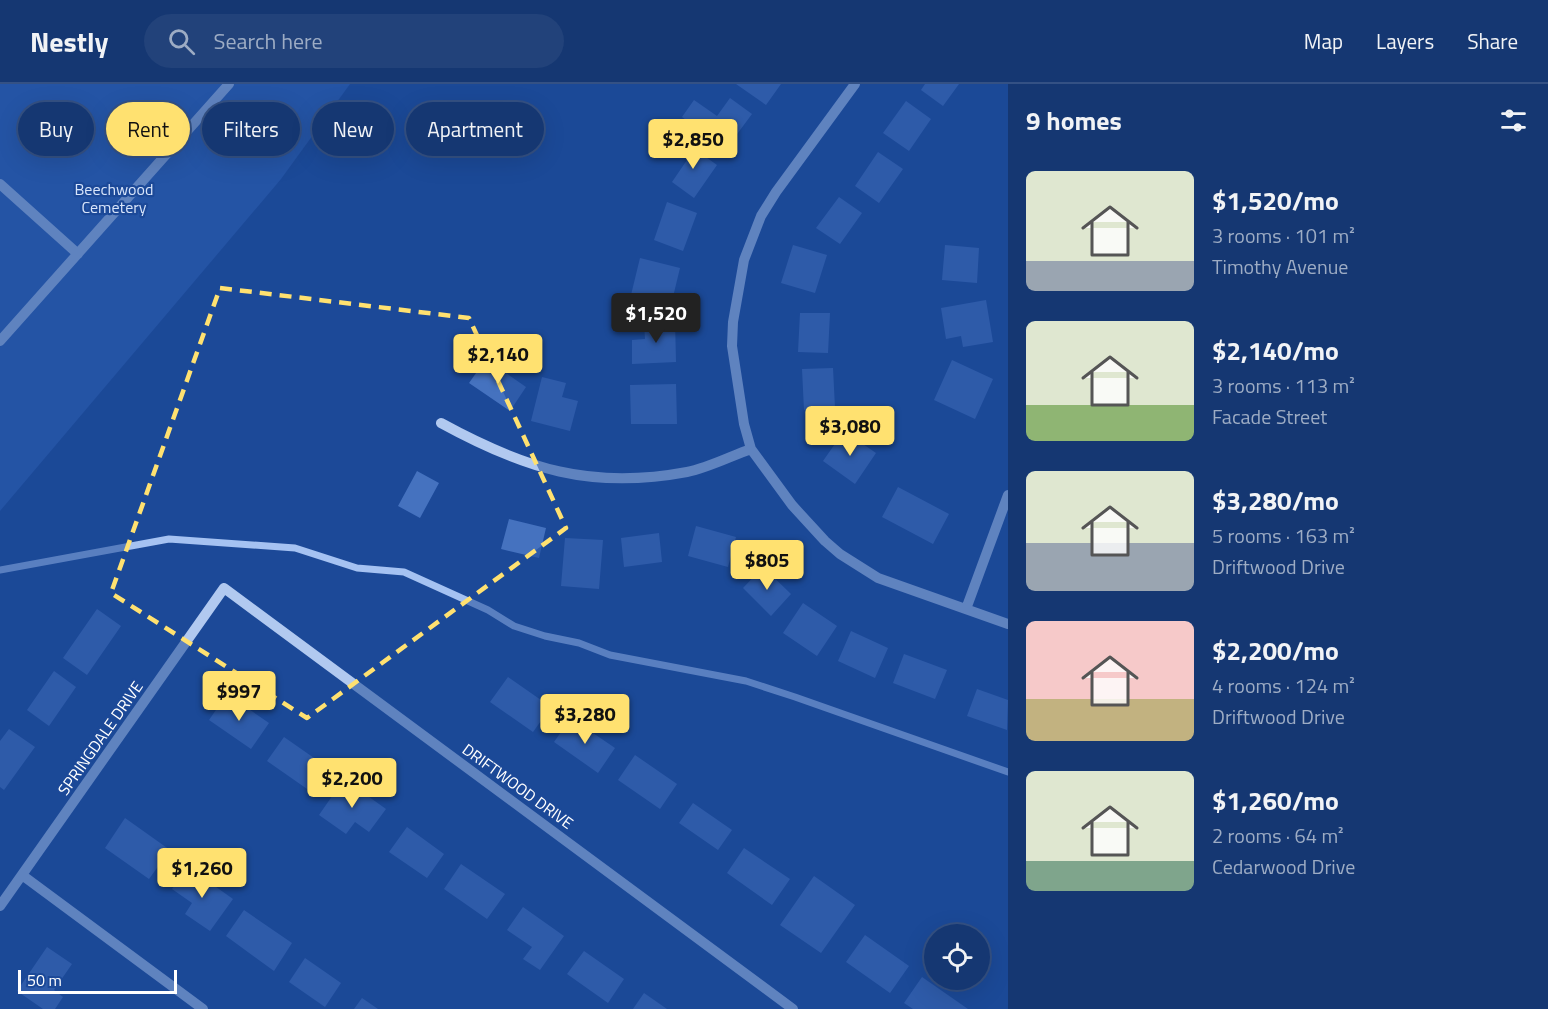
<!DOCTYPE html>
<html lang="en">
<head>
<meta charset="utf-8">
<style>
	:root { --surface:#153772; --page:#22427a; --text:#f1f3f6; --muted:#9dacc4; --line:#345184; --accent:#ffe170 }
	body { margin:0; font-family:"Titillium Web",sans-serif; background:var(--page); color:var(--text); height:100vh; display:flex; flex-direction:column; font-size:22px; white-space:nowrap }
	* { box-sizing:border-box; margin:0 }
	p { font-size:20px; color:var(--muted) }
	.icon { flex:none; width:33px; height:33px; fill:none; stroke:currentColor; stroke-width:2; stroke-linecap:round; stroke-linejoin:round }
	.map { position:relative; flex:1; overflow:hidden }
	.drawer { display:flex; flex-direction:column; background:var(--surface); width:540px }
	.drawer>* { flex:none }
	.top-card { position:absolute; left:18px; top:18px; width:570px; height:54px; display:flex; gap:12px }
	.controls { position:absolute; left:924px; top:840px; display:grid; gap:12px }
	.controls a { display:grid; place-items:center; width:66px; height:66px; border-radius:50%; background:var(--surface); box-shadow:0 6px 24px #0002,0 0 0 2px var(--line); font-size:30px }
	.scale { position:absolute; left:18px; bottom:15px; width:159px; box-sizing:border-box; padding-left:6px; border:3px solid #fff; border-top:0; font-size:16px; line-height:21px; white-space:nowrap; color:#fff; -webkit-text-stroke:4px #1c4998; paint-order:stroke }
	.price { position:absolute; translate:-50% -51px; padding:0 14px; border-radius:6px; background:var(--accent); color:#111; font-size:20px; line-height:39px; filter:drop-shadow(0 2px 3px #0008) }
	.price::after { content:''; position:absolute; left:50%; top:36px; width:18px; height:14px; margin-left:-9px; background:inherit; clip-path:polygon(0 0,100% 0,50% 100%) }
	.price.current { background:#222; color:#fff }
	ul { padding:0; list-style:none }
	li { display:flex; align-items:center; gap:18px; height:150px; padding:0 18px }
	li span { display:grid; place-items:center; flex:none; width:168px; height:120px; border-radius:9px; color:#555 }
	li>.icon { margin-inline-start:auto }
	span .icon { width:72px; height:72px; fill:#fffc; stroke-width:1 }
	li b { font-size:26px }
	h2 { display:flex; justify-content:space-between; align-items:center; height:72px; padding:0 18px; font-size:26px }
	.pill { padding:0 21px; border-radius:27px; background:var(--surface); box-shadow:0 6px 24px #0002,0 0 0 2px var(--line); font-size:21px; line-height:54px }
	.pill.current { background:var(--accent); color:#111 }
	header { display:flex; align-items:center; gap:36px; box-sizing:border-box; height:84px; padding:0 30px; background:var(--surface); border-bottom:2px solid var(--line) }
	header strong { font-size:28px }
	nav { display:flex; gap:33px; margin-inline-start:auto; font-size:21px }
	.search { width:420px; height:54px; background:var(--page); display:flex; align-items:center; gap:15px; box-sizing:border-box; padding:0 21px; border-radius:33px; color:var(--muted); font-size:22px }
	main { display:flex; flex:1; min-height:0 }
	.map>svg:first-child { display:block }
	.green { fill:#3062b5 }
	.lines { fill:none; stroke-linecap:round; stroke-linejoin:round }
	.stream { stroke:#a5c2f2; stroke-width:7 }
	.building { fill:#4572bf }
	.minor { stroke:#b1c9f0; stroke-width:10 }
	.marked { fill:none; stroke:#ffe170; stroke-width:4.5; stroke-dasharray:12 8; stroke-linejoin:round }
	.labels { text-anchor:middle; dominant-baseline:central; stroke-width:4.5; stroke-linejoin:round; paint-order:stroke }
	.park-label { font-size:16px; fill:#d8e5fb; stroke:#1c4998 }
	.street-label { font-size:16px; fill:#fff; stroke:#1c4998 }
</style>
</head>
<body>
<header>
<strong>Nestly</strong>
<div class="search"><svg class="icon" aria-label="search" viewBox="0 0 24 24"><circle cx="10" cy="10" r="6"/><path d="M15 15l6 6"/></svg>Search here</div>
<nav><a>Map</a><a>Layers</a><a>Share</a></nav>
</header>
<main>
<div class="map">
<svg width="1008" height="925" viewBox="0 0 1008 925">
	<rect width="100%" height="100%" fill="#1c4998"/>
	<path class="green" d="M0 0H350L281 95 0 427Z"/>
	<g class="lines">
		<path class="stream" d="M0 486 169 455 295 464 357 484 404 488 488 526 514 542 545 552 579 559 610 571 746 597 795 613 1008 688"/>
	</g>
	<path class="building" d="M736 0H781L766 21Z
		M925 0H959L943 22 921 6Z
		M730 14 752 30 726 65 682 33 694 16 717 32Z
		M906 17 931 35 909 67 883 49Z
		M682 56 717 81 694 114 672 98 687 76 675 67Z
		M878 68 903 85 879 119 855 102Z
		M839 113 862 129 840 160 816 144Z
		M667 118 697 129 683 167 654 156Z
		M793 161 827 171 815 209 781 199Z
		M945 161 979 164 977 199 942 196Z
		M640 174 680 184 671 221 631 211Z
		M986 216 993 258 963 263 961 252 946 255 941 224Z
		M800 229H830L828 269 798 268Z
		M675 236 676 278 632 280V256L645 255 644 237Z
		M486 275 526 303 510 327 469 299Z
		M952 276 993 295 975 335 934 316Z
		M833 284 835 324 804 326 802 285Z
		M542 293 566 299 562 313 578 317 570 347 531 337Z
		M676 300 677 340H631L630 301Z
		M844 347 876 369 855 400 823 377Z
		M417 387 439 399 420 434 398 422Z
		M898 403 949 430 933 460 882 433Z
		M509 435 546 444 539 474 501 465Z
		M696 442 736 453 728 483 688 472Z
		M659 449 662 478 624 483 621 454Z
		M565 454 603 456 599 505 561 502Z
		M763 483 791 510 771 532 743 504Z
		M803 519 837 542 817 572 783 549Z
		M97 525 121 542 87 591 63 574Z
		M851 547 888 564 875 594 838 577Z
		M904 570 947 586 935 615 893 599Z
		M54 587 76 603 49 642 27 626Z
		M508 593 551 623 533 648 490 618Z
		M977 605 1008 616 1007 646 967 632Z
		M227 610 269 639 251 665 209 636Z
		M571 634 615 664 598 689 554 658Z
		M9 645 35 663 4 706 0 703V657Z
		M284 653 327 683 310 707 267 677Z
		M635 671 677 700 660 725 618 696Z
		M344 695 386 725 369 748 355 738 346 750 319 731Z
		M693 719 732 746 718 766 679 739Z
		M125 734 170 766 149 795 105 764Z
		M407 743 444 770 427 794 389 768Z
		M744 764 790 795 772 821 727 789Z
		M461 780 505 810 487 835 444 805Z
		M188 783 233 815 210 847 185 830 192 819 172 805Z
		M814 792 855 821 821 869 780 841Z
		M523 823 564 852 540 886 523 875 532 863 507 846Z
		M244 826 292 859 274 887 226 852Z
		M865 851 909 882 890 909 846 878Z
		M47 863 72 880 54 906 63 913 55 925H43L17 907Z
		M584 867 624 895 608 919 567 890Z
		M305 874 341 899 325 923 289 898Z
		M922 893 968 925H913L904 919Z
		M644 909 667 925H633Z
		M362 914 378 925H354Z"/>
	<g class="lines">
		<path class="minor" d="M855 0 776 108 761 132 744 176 733 238 732 262 744 340 751 365 792 421 825 457 840 470 878 494 1008 540
			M0 100 78 170
			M0 257 229 0
			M441 339C525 385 591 406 687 388 708 384 731 372 751 365
			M966 525 1008 411
			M22 791 203 925
			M0 822 224 504 793 925"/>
	</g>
	<path d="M0 0H1008V925H0ZM220 204 469 234 566 444 307 634 111 509Z" fill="#1c4998" fill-opacity=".55" fill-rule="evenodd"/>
	<path class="marked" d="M220 204 469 234 566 444 307 634 111 509Z"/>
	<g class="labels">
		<g class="park-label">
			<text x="114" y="105">Beechwood<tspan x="114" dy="18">Cemetery</tspan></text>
		</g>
		<g class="street-label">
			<text transform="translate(100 654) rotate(-55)">SPRINGDALE DRIVE</text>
			<text transform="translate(518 702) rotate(36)">DRIFTWOOD DRIVE</text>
		</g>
	</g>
</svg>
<div class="controls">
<a><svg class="icon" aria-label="locate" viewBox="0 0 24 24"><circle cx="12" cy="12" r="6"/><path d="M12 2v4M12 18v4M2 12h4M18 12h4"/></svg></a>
</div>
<div class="scale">50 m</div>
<b class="price" style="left:693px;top:86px">$2,850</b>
<b class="price current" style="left:656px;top:260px">$1,520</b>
<b class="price" style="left:498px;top:301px">$2,140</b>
<b class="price" style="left:850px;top:373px">$3,080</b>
<b class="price" style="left:767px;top:507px">$805</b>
<b class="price" style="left:239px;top:638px">$997</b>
<b class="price" style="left:585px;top:661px">$3,280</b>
<b class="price" style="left:352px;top:725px">$2,200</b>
<b class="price" style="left:202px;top:815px">$1,260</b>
<div class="top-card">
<a class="pill">Buy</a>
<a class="pill current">Rent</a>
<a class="pill">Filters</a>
<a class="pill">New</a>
<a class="pill">Apartment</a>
</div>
</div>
<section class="drawer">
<h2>9 homes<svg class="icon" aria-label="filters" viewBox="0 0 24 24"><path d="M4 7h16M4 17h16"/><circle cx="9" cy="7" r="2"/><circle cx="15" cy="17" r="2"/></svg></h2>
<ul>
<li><span style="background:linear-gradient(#dfe7d0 75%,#9aa5b1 0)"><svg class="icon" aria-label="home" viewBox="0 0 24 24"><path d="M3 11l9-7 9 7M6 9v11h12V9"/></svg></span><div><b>$1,520/mo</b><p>3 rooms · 101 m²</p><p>Timothy Avenue</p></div></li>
<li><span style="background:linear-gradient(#dfe7d0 70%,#8fb573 0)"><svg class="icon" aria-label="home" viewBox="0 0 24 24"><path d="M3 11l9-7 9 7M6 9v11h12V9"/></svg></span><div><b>$2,140/mo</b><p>3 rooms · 113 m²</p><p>Facade Street</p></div></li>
<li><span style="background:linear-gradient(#dfe7d0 60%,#9aa5b1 0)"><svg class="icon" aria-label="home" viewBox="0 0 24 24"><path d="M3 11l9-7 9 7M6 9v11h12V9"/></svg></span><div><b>$3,280/mo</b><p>5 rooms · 163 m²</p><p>Driftwood Drive</p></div></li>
<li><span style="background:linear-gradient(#f6c9c9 65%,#c2b280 0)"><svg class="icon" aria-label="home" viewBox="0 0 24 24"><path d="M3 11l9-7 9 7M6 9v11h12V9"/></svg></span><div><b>$2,200/mo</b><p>4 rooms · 124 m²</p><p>Driftwood Drive</p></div></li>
<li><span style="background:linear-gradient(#dfe7d0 75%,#7fa58c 0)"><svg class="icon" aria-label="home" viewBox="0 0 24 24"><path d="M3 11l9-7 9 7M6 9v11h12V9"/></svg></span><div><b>$1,260/mo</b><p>2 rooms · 64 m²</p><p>Cedarwood Drive</p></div></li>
</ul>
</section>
</main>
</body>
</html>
